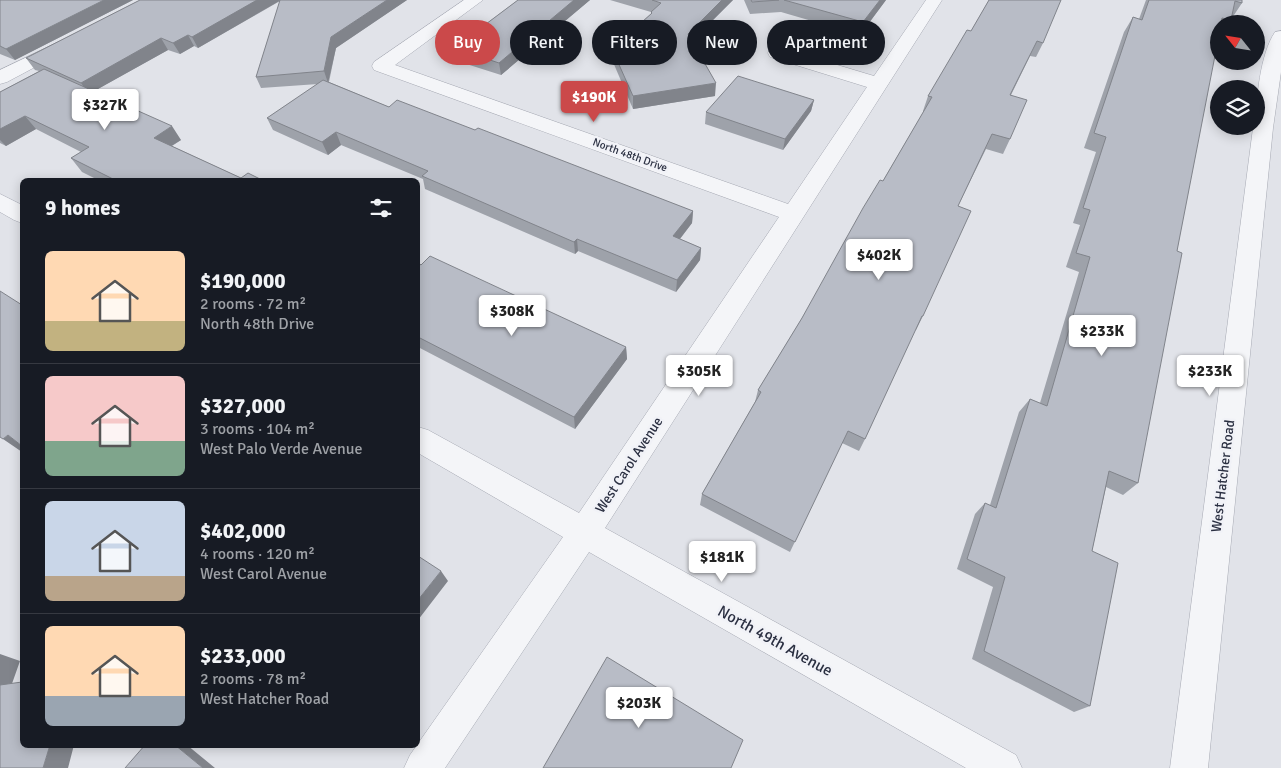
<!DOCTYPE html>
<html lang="en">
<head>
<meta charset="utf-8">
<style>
	:root { --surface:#171b24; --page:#20242c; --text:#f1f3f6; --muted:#9ea1a6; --line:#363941; --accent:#cb494a }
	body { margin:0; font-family:Signika,sans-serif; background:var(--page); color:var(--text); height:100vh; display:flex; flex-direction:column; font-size:19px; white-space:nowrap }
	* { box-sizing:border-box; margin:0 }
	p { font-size:16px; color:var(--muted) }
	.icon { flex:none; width:28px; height:28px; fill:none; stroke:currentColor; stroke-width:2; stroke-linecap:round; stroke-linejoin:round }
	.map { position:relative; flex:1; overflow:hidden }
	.panel { position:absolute; left:20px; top:178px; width:400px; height:570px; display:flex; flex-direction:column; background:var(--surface); border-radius:8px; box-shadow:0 2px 12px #0003 }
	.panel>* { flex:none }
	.banner { position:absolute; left:435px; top:20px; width:475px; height:45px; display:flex; gap:10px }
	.needle { width:32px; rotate:300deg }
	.tools { position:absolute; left:1210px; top:15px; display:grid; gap:10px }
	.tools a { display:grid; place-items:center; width:55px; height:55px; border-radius:50%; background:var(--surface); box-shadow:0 2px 12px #0003; font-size:25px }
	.price { position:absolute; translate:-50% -42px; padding:0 11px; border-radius:5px; background:#fff; color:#222; font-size:16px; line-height:32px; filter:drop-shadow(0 1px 2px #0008) }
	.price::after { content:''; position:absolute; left:50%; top:30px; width:15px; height:11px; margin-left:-8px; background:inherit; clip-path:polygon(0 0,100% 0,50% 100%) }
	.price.current { background:var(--accent); color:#fff }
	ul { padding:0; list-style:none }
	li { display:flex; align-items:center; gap:15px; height:125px; padding:0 25px }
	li+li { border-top:1px solid var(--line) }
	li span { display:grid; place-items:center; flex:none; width:140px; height:100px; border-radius:8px; color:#555 }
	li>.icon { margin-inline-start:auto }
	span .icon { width:60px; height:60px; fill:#fffc; stroke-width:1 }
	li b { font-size:21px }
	h2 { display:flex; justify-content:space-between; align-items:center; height:60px; padding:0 25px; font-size:21px }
	.tag { padding:0 18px; border-radius:22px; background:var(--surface); box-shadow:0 2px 12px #0003; font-size:18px; line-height:45px }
	.tag.current { background:var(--accent); color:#fff }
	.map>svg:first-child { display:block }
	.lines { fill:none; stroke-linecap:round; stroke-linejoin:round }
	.minor-casing { stroke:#a6a9b3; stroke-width:1 }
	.minor { fill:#f4f5f8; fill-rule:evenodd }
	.wall { fill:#9ea2aa }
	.shaded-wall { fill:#81848b }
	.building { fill:#b8bcc6; stroke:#81848b }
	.labels { text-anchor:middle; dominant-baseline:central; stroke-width:5; stroke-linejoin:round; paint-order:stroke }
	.far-street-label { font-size:11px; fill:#2a2f41; stroke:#f1f2f7 }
	.street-label { font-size:14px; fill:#2a2f41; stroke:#f1f2f7 }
	.near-street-label { font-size:16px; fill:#2a2f41; stroke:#f1f2f7 }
</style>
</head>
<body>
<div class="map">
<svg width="1281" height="768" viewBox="0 0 1281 768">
	<rect width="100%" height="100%" fill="#e1e3e9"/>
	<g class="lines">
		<defs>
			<path id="minor" d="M464 0H483L395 65 788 204 867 87 770 57 768 53 770 49 777 47 784 49 874 76 926 0H942L605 528 1016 755 1022 768H966L589 552 445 768H404L410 755 563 537 418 453V427L428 430 579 513 779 217 374 70 372 66 374 62Z
				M1281 31V72L1273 128 1208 768H1170L1253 128 1256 126C1256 100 1260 54 1275 32Z
				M63 40 69 41 72 45 69 49 7 82 0 84V70Z
				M0 194 22 205V223L14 220 0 212Z"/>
		</defs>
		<use href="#minor" class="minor-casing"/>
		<use href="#minor" class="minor"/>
	</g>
	<path class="wall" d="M0 0H133L15 60 0 54Z
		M140 0H407L336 48 329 82 389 107 475 130 693 211 692 223 680 239 701 248 700 260 676 292 578 251 575 254 425 189 423 179 341 145 328 155 273 130 267 118 318 84 261 88 256 77 280 1 198 48 194 46 180 54 168 50 94 91 181 140 172 146 241 178 262 180H98L82 172 71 158 81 152 36 129 6 146 0 143V92L39 71 35 70 26 58Z
		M518 0H590L501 75 457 61 454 48Z
		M610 0H733L692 41 715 96 633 109 613 62 612 49 651 14V12Z
		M744 0H886L860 35 781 12 750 14Z
		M989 0 1043 43 1036 57 1030 56 1011 95 1010 139 1003 154 986 149 958 206 923 316 916 330 915 329 865 439 859 451 842 443 790 552 700 505 702 494 755 402 758 390 802 318 924 111H923L928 96 971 31Z
		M1146 0H1242V3L1228 24H1219L1177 251 1138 483 1123 495 1106 487 1092 551 1090 706 1074 712 972 659 993 587 957 569 975 514 985 503 990 505 1019 412 1030 399 1040 403 1079 272 1066 267 1080 225 1073 223 1096 152 1084 148 1124 32 1133 17 1139 19Z
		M814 100 811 111 783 150 705 124 706 112Z
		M418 263 626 347 627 359 575 429 418 347Z"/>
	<path class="shaded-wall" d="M104 0H133L15 60 6 49Z
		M257 0H281L198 48 192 37Z
		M387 0H407L336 48 328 83 324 71 331 37Z
		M574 0H590L501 75 499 63Z
		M722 0H733L687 46 688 34Z
		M880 0H886L860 35 863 22Z
		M188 35 194 46 180 54 173 43Z
		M161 38 168 50 89 94 81 83Z
		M716 83 715 96 633 109V96Z
		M814 100 811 111 783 150 785 139Z
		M25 116 36 129 6 146 0 140V129Z
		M172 126 181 140 163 151 154 138Z
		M336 132 341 145 328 155 322 142Z
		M693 211 692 223 672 249 673 236Z
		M577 239 578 251 575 254 574 242Z
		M701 248 700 260 676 292 677 280Z
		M626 347 627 359 575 429 574 417Z
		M8 435 22 446V452L3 439Z
		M441 571 448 581 418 620V600Z
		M0 654 20 661 8 695 0 692Z
		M50 745H74L68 768H43Z
		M175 745H187L215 768H203Z"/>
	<path class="building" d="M0 0H104L6 49 0 46Z
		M140 0H257L192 37 188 35 173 43 161 38 81 83 26 58Z
		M280 0H387L331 37 324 71 256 77Z
		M518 0H574L499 63 454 48Z
		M652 0H722L688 34 716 83 633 96 612 49 652 13 651 12 661 3Z
		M751 0H779L752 2Z
		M784 0H880L863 22Z
		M989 0H1061L1043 43 1037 41 1010 95 1027 100 1010 139 992 134 958 206 971 211 923 316H922L865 439 848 431 795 542 702 494 761 392 758 390 802 318 863 208 880 180 883 181 932 97 928 96 967 30 971 31Z
		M1149 0H1242V3L1235 1 1231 20 1222 18 1221 24H1219V35L1177 251 1182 253 1138 483 1109 471 1092 551 1118 563 1090 706 984 651 1005 577 967 559 985 503 996 508 1030 399 1047 406 1090 257 1076 253 1090 210 1083 208 1106 137 1094 133 1133 17 1142 20Z
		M44 69 172 126 154 138 241 178 248 173 262 180H115L71 158 89 147 25 116 0 129V92Z
		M738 76 814 100 785 139 706 112Z
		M323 80 389 107 397 100 475 130 478 128 693 211 673 236 701 248 677 280 577 239 574 242 422 176 428 171 336 132 322 142 267 118Z
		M430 256 626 347 574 417 418 337V263L421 265Z
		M0 291 22 305V446L8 435 3 439 0 437Z
		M418 556 441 571 418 600Z
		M607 657 743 740 731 768H543Z
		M22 682V745H50L43 768H0V685Z
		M145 745H175L203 768H125Z"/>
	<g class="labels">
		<g class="far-street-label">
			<text transform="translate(630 155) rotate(20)">North 48th Drive</text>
		</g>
		<g class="street-label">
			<text transform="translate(629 465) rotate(-57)">West Carol Avenue</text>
			<text transform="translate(1223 476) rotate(-83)">West Hatcher Road</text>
		</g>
		<g class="near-street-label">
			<text transform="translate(775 641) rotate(29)">North 49th Avenue</text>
		</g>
	</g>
</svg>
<div class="tools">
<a><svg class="needle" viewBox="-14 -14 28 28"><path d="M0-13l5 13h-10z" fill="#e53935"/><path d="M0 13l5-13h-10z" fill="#9ea1a6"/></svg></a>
<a><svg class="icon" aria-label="layers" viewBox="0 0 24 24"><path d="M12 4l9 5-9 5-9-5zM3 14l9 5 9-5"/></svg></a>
</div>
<b class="price current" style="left:594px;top:123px">$190K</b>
<b class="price" style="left:105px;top:131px">$327K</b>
<b class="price" style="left:879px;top:281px">$402K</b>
<b class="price" style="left:512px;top:337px">$308K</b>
<b class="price" style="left:1102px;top:357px">$233K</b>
<b class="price" style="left:699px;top:397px">$305K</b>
<b class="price" style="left:1210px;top:397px">$233K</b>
<b class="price" style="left:722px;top:583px">$181K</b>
<b class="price" style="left:639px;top:729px">$203K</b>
<div class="banner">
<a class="tag current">Buy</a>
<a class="tag">Rent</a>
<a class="tag">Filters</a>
<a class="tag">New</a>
<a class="tag">Apartment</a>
</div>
<section class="panel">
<h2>9 homes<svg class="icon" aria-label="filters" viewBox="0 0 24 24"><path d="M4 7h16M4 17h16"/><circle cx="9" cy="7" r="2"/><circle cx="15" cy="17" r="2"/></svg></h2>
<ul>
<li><span style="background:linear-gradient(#ffd9b3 70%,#c2b280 0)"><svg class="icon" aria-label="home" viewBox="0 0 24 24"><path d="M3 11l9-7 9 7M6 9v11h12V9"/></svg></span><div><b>$190,000</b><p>2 rooms · 72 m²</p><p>North 48th Drive</p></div></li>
<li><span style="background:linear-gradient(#f6c9c9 65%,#7fa58c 0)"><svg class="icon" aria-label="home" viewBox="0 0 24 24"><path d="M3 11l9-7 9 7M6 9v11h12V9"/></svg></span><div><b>$327,000</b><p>3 rooms · 104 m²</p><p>West Palo Verde Avenue</p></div></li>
<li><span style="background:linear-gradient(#c9d6e8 75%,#b9a48a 0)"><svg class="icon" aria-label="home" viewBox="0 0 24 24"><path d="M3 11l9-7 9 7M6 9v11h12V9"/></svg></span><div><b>$402,000</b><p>4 rooms · 120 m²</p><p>West Carol Avenue</p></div></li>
<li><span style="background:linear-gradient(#ffd9b3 70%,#9aa5b1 0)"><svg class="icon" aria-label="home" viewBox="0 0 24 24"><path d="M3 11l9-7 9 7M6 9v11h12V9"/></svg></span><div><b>$233,000</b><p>2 rooms · 78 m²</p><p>West Hatcher Road</p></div></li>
</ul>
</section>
</div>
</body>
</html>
